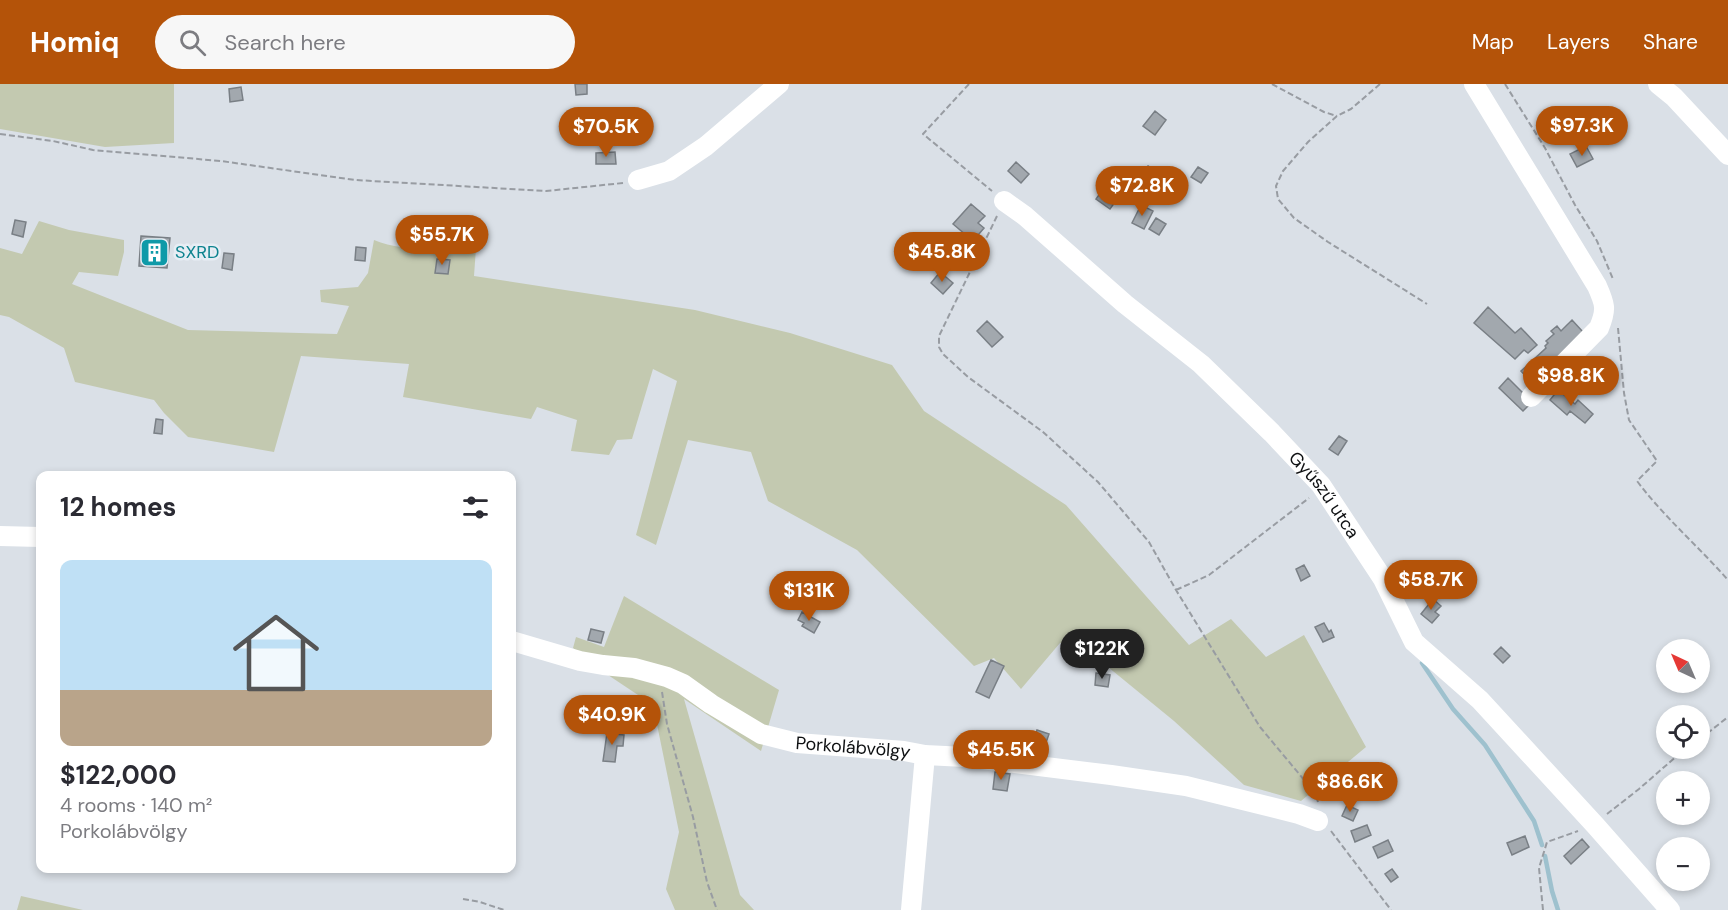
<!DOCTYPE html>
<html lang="en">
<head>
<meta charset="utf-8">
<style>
	:root { --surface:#fff; --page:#f7f7f7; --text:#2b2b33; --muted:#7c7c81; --accent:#b45309 }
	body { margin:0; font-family:"DM Sans",sans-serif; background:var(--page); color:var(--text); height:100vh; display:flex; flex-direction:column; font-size:22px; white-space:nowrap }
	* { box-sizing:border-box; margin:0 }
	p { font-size:20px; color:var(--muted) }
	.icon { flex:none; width:33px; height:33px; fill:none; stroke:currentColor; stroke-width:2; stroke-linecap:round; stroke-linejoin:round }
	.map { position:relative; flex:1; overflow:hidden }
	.panel { position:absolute; left:36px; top:387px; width:480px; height:402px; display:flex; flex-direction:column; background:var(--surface); border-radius:12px; box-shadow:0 3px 9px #0003 }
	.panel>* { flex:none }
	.needle { width:39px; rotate:316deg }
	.tools { position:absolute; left:1656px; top:555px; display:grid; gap:12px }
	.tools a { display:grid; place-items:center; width:54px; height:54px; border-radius:50%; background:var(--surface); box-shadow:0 3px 9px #0003; font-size:30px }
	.price { position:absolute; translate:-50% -51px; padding:0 14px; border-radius:21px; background:var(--accent); color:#fff; font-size:20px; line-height:39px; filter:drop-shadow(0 2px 3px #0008) }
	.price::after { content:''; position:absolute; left:50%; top:36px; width:18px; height:14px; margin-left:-9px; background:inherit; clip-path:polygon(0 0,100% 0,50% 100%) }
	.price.on { background:#222; color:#fff }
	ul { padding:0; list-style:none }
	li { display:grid; align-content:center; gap:12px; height:318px; padding:0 24px }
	li span { display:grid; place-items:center; height:186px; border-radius:12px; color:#555 }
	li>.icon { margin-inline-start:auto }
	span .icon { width:108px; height:108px; fill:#fffc; stroke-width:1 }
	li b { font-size:26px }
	h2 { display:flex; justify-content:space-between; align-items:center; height:72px; padding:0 24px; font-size:26px }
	header { display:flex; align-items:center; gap:36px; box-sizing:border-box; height:84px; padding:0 30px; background:var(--accent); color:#fff }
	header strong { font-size:28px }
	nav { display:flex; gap:33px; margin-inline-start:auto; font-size:21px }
	.search { width:420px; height:54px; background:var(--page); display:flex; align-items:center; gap:15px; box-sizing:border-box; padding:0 21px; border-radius:33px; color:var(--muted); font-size:22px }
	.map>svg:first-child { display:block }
	.green { fill:#c3c9b0 }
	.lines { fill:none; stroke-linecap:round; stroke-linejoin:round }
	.stream { stroke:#9ec1ce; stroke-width:4.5 }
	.building { fill:#a2a8ae; stroke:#797f85; stroke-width:1.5 }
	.path { stroke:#989ca2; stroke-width:2; stroke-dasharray:6 3; stroke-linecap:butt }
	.minor { stroke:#fff; stroke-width:20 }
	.labels { text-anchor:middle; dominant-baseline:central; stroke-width:5; stroke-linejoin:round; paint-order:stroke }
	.culture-label { font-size:18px; fill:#0d838f; stroke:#e7edf4; text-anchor:start }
	.street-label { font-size:18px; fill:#0e1012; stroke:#e7edf4 }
</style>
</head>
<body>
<header>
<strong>Homiq</strong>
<div class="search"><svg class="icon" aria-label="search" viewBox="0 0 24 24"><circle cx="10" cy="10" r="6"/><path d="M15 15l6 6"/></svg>Search here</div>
<nav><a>Map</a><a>Layers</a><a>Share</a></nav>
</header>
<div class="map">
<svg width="1728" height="826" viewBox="0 0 1728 826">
	<rect width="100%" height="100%" fill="#dae0e7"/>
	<path class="green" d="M0 0H174V59L105 63 0 45Z
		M39 137 69 146 124 156V168L118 192 79 188 72 200 188 246 337 250 349 222 321 218 320 206 358 203 368 189 374 156C405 169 443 164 476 164L474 192 695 226 790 249 892 281 924 327 1066 421 1189 561 1231 535 1266 573 1304 551 1366 663 1301 717 1244 701 1174 637 1097 574 1060 559 1021 605 994 574 974 582 857 466 768 417 751 368 688 356 656 461 636 451 677 297 653 285 632 355 617 356 609 371 571 367 577 336 537 323 531 335 403 313 409 280 301 272 274 368 188 353 164 329 154 316 75 298 64 264 9 233 0 231V164L22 170Z
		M624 512 779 606 761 667 684 615 740 811 754 826H675L666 805 679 748 653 621 611 593 573 564 576 553 604 563Z
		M21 812 83 826H17Z"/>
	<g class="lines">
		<path class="stream" d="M1422 579 1453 625 1485 661 1534 737 1542 761
			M1545 772 1552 807 1558 826"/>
	</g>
	<path class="building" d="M575 0H587V10L576 11Z
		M241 3 243 16 230 18 229 5Z
		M1155 27 1166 36 1155 51 1143 42Z
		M1586 62 1593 75 1577 83 1570 70Z
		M615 68 616 80H596V69Z
		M1016 78 1029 90 1021 99 1008 87Z
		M1148 82 1160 89 1152 100 1141 93Z
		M1198 83 1208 89 1201 99 1191 93Z
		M1106 101 1120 111 1110 125 1096 115Z
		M971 120 985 132 978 139 984 144 973 157 953 140Z
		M1141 121 1153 127 1144 145 1132 139Z
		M1156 134 1166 140 1159 151 1149 145Z
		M15 136 26 138 23 153 12 150Z
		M141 152 170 154 167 184 139 182Z
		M356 163 366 164 365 177 355 176Z
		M224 169 234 170 232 186 222 184Z
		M437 175 450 176 448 190 435 189Z
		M940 188 953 199 943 210 931 199Z
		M1488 223 1515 249 1521 244 1537 261 1528 269 1524 266 1515 275 1474 239Z
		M1572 236 1583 248 1532 299 1521 287 1546 264 1545 262 1548 259 1546 257 1554 250 1551 247 1557 242 1561 247Z
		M987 237 1003 253 992 263 977 247Z
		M1508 294 1532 318 1523 327 1499 304Z
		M1558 306 1575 320 1578 316 1593 330 1585 339 1570 327 1567 331 1550 316Z
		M156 335 163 336 162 350 154 349Z
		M1339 352 1347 357 1338 371 1329 365Z
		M1304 481 1310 492 1301 497 1296 485Z
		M1433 515 1441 522 1435 528 1439 531 1432 539 1421 530Z
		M802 528 820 538 814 549 802 542 804 539 798 536Z
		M1324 539 1329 548 1331 546 1334 553 1323 558 1315 543Z
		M591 545 604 548 601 559 588 556Z
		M1501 563 1510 572 1503 579 1494 570Z
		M991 576 1004 582 989 614 976 608Z
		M1096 589 1110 591 1108 603 1095 601Z
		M1037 646 1049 650 1042 670 1031 666Z
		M607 649 624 651 623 662H617L615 678 603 677Z
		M995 688 1010 690 1007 707 993 705Z
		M1347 721 1358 726 1353 737 1342 732Z
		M1367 741 1371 751 1355 758 1351 747Z
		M1525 752 1529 763 1512 771 1507 759Z
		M1582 755 1589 763 1571 780 1564 772Z
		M1388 756 1393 767 1378 774 1373 763Z
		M1392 785 1398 793 1391 798 1385 790Z"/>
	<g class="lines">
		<path class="path" d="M969 0 923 50 992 107
			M1272 0 1324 28 1337 32
			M1380 0 1351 25 1337 32 1308 58 1283 87 1276 102 1278 115 1294 134 1328 158 1427 220
			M1505 0 1545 64 1575 121 1597 157 1613 195
			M0 50 53 57 93 66 221 77 355 96 546 107 623 99
			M997 132 939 252V263L943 270 968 293 1043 348 1098 398 1149 458 1176 506 1260 643 1315 709 1318 718
			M1618 244 1624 309 1629 336 1657 377 1637 397C1664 433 1698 462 1728 496
			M1176 506 1209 491 1309 414
			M662 608 667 640 693 733 707 798 717 826
			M1700 655 1728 633
			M1607 730 1639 705 1686 664
			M1331 747 1391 826
			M463 815 480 818 504 826
			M1543 826 1539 784 1547 758 1578 747"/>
		<g class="minor">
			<path d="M1474 0 1597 202C1605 220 1607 225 1599 244L1531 313"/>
			<path d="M1658 0 1674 13 1728 71"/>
			<path d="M638 96 669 87 706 62 779 0"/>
			<path id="s1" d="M1004 117 1025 132 1125 220 1201 280 1272 349 1321 401 1383 495 1414 558 1480 616 1595 741 1670 826"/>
			<path d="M0 452 40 453"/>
			<path id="s2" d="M512 557 580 577 603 581 634 584 667 593 683 600 711 620 761 650 797 659 904 667 925 671 965 673 1111 691 1186 702 1299 730 1318 737"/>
			<path d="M911 826 925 671"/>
		</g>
	</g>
	<defs>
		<symbol id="building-square" viewBox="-11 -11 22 22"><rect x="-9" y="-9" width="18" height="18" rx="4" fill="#0f9aa8" stroke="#e7edf4"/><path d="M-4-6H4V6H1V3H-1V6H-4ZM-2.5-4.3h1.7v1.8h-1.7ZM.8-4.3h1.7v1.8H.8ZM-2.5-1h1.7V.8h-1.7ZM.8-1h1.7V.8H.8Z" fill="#fff"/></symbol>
	</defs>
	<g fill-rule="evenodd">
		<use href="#building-square" x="138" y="152" width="33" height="33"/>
	</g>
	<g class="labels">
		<g class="culture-label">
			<text x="175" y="168">SXRD</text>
		</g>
		<g class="street-label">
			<text stroke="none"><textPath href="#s1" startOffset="436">Gyűszű utca</textPath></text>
			<text stroke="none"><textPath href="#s2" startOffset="363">Porkolábvölgy</textPath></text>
		</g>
	</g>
</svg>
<div class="tools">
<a><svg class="needle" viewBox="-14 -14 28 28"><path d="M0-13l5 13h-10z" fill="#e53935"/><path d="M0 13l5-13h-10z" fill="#7c7c81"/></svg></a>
<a><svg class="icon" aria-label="locate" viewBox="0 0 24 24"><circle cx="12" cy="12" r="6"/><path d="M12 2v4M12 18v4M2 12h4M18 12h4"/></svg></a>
<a>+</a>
<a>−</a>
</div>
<b class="price" style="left:1582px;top:73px">$97.3K</b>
<b class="price" style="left:606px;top:74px">$70.5K</b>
<b class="price" style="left:1142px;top:133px">$72.8K</b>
<b class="price" style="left:442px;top:182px">$55.7K</b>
<b class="price" style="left:942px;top:199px">$45.8K</b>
<b class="price" style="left:1571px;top:323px">$98.8K</b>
<b class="price" style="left:1431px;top:527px">$58.7K</b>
<b class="price" style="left:809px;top:538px">$131K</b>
<b class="price on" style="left:1102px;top:596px">$122K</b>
<b class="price" style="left:612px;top:662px">$40.9K</b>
<b class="price" style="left:1001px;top:697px">$45.5K</b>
<b class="price" style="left:1350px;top:729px">$86.6K</b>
<section class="panel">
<h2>12 homes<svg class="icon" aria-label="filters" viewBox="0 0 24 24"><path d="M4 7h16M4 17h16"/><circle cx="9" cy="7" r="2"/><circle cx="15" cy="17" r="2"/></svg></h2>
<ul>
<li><span style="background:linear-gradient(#bfe0f5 70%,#b9a48a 0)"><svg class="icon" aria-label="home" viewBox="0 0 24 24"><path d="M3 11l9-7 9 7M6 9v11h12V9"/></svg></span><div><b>$122,000</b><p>4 rooms · 140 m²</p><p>Porkolábvölgy</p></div></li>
</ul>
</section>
</div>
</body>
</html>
